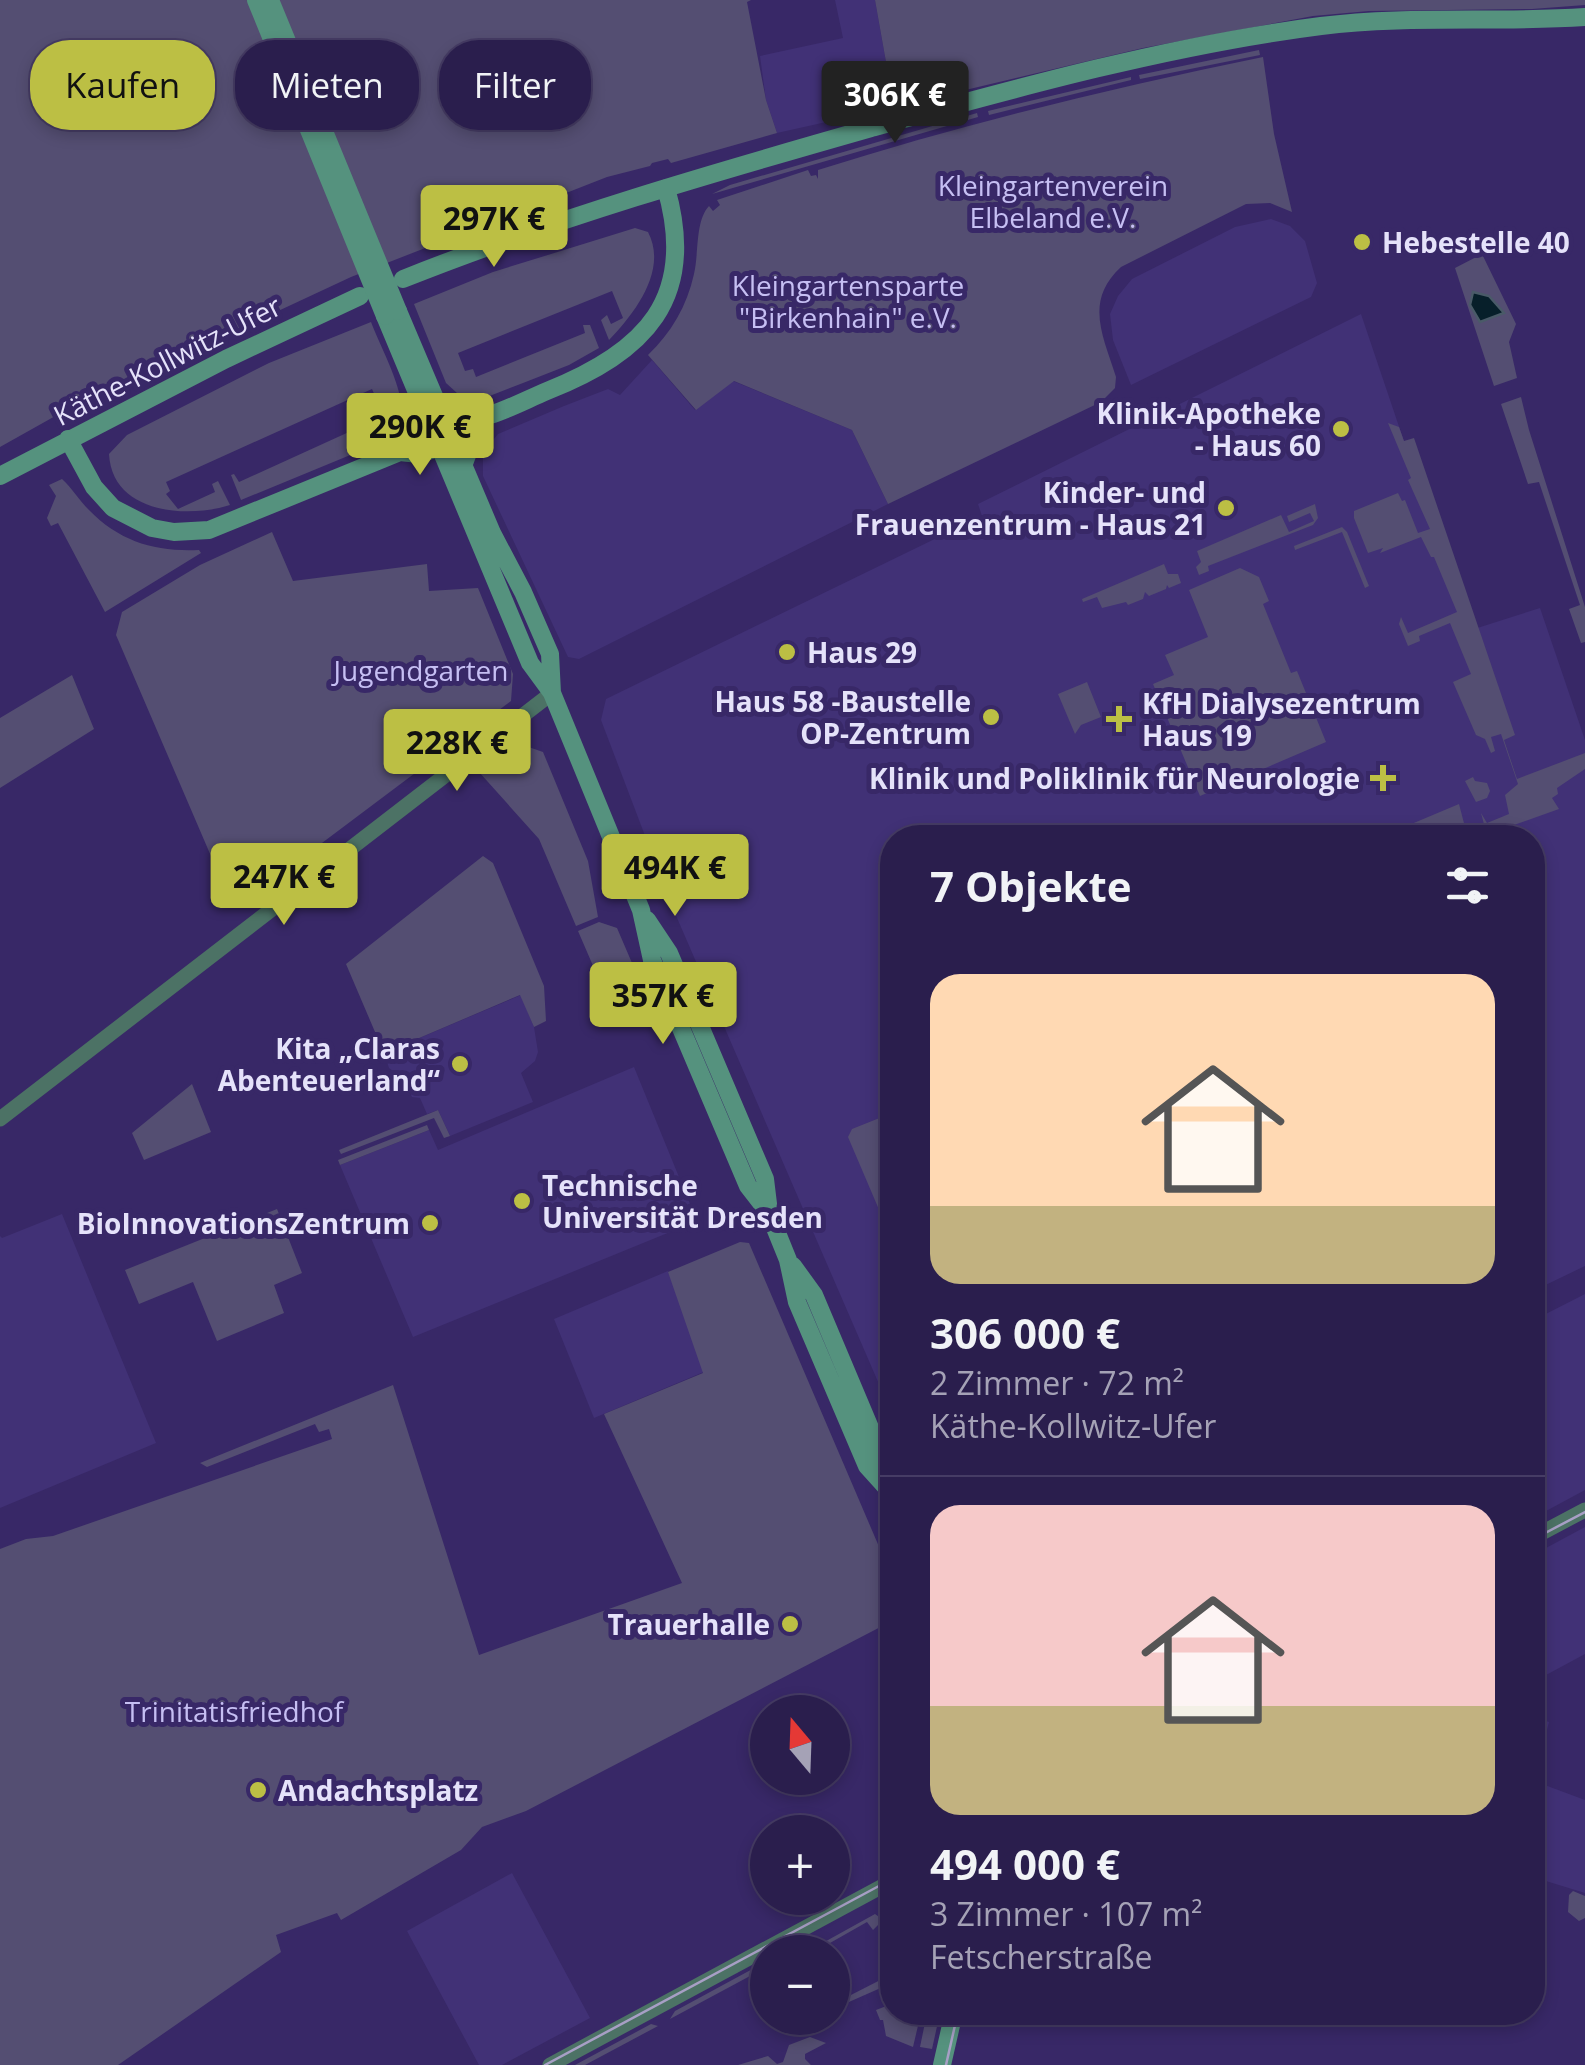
<!DOCTYPE html>
<html lang="de">
<head>
<meta charset="utf-8">
<style>
	:root { --surface:#2a1e4d; --page:#322754; --text:#f1f3f6; --muted:#a5a2b6; --line:#463c65; --accent:#bcbf44 }
	body { margin:0; font-family:"Open Sans",sans-serif; background:var(--page); color:var(--text); height:100vh; display:flex; flex-direction:column; font-size:38px; white-space:nowrap }
	* { box-sizing:border-box; margin:0 }
	p { font-size:32px; color:var(--muted) }
	.icon { flex:none; width:55px; height:55px; fill:none; stroke:currentColor; stroke-width:2; stroke-linecap:round; stroke-linejoin:round }
	.map { position:relative; flex:1; overflow:hidden }
	.details { position:absolute; left:880px; top:825px; width:665px; height:1200px; display:flex; flex-direction:column; background:var(--surface); border-radius:40px; box-shadow:0 5px 15px #0003,0 0 0 2px var(--line) }
	.details>* { flex:none }
	.banner { position:absolute; left:30px; top:40px; width:700px; height:90px; display:flex; gap:20px }
	.needle { width:65px; rotate:341deg }
	.fabs { position:absolute; left:750px; top:1695px; display:grid; gap:20px }
	.fabs a { display:grid; place-items:center; width:100px; height:100px; border-radius:50%; background:var(--surface); box-shadow:0 5px 15px #0003,0 0 0 2px var(--line); font-size:50px }
	.price { position:absolute; translate:-50% -85px; padding:0 22px; border-radius:10px; background:var(--accent); color:#111; font-size:32px; line-height:65px; filter:drop-shadow(0 2px 5px #0008) }
	.price::after { content:''; position:absolute; left:50%; top:60px; width:30px; height:22px; margin-left:-15px; background:inherit; clip-path:polygon(0 0,100% 0,50% 100%) }
	.price.active { background:#222; color:#fff }
	ul { padding:0; list-style:none }
	li { display:grid; align-content:center; gap:20px; height:530px; padding:0 50px }
	li+li { border-top:2px solid var(--line) }
	li span { display:grid; place-items:center; height:310px; border-radius:30px; color:#555 }
	li>.icon { margin-inline-start:auto }
	span .icon { width:180px; height:180px; fill:#fffc; stroke-width:1 }
	li b { font-size:42px }
	h2 { display:flex; justify-content:space-between; align-items:center; height:120px; padding:0 50px; font-size:42px }
	.chip { padding:0 35px; border-radius:40px; background:var(--surface); box-shadow:0 5px 15px #0003,0 0 0 2px var(--line); font-size:35px; line-height:90px }
	.chip.active { background:var(--accent); color:#111 }
	.map>svg:first-child { display:block }
	.built { fill:#413176 }
	.green { fill:#544e72 }
	.water { fill:#071f2a; stroke:#4a5a68; stroke-width:2.5 }
	.lines { fill:none; stroke-linecap:round; stroke-linejoin:round }
	.tertiary { stroke:#4c7265; stroke-width:15 }
	.secondary { stroke:#55927e; stroke-width:18 }
	.tram { stroke:#a79fc5; stroke-width:2.5 }
	.secondary-bridge { stroke:#55927e; stroke-width:18 }
	.poi-dot { fill:#bcbf44; stroke:#382867; stroke-width:4 }
	.labels { text-anchor:middle; dominant-baseline:central; stroke-width:10; stroke-linejoin:round; paint-order:stroke }
	.park-label { font-size:28px; fill:#c6bff3; stroke:#382867 }
	.poi-label { font-size:28px; font-weight:bold; fill:#e5e2fa; stroke:#382867; text-anchor:end }
	.street-label { font-size:28px; fill:#e5e2fa; stroke:#382867 }
</style>
</head>
<body>
<div class="map">
<svg width="1585" height="2065" viewBox="0 0 1585 2065">
	<rect width="100%" height="100%" fill="#382867"/>
	<path class="built" d="M835 0H875L894 107 777 133 766 100 760 56 843 38Z
		M1271 219 1290 226 1305 241 1317 283 1311 297 1131 385 1113 340 1110 314 1118 296 1132 279 1235 227Z
		M1361 314 1468 631 1540 608 1585 740V1266L1533 1291 1532 838H892V1414L671 904 601 720 606 699 982 516 978 504Z
		M652 360 695 410 733 381 852 430 888 504 579 659 568 657 483 476V452L498 434 564 406 608 389 620 395Z
		M521 995 534 1027 538 1052 535 1061 521 1073 533 1102 450 1136 438 1110 427 1114 420 1098 412 1097 405 1080 389 1068 384 1053Z
		M634 1067 697 1221 413 1337 340 1165 429 1130 438 1150Z
		M62 1214 156 1443 0 1508V1236L2 1238Z
		M668 1271 706 1371 594 1418 554 1319Z
		M1585 1294V1490L1533 1518 1532 1321Z
		M1585 1527V1654L1533 1682V1555Z
		M1533 1716 1549 1722 1534 1781 1585 1800V1893L1533 1877Z
		M512 1873 590 2018 502 2065H479L407 1931Z"/>
	<path class="green" d="M0 0H751L747 2 766 100 777 133 671 163 668 159 652 163 650 166 607 177 351 277 66 410 0 447Z
		M875 0H1585V5L1532 9 1369 11 1313 16 1143 48 894 107Z
		M1259 50 1260 55 1140 79 1139 75Z
		M1263 57 1274 134 1292 212 1270 203 1246 204 1121 267C1084 301 1103 336 1116 377L1115 388 1101 402 888 504 852 430 734 381 696 410 648 355C671 333 687 306 694 274 699 253 695 221 709 206L713 211 720 205 717 200 808 170 811 176 816 175 818 179V170C965 123 1113 88 1263 57Z
		M1131 77V80L989 115 988 111Z
		M977 113 978 117 712 194 730 185Z
		M635 228 648 232C668 270 635 313 609 340L601 320 607 315 611 324 623 318 612 291 458 353 465 371 473 369 476 377 585 333 583 325H590L599 348 569 365 523 383 487 397 471 396 457 393 446 383 414 304 493 272Z
		M1482 254 1516 324 1509 342 1517 378 1494 386 1455 268Z
		M371 322C379 344 405 391 401 413 398 427 388 435 377 444L241 500 231 475 234 474 239 482 384 416 372 389 166 482 170 491 166 494 178 509 215 492 212 484 218 481 230 505C186 519 112 513 109 454L127 435 269 363Z
		M1521 397 1529 430 1585 607V642L1581 643 1569 609 1580 605 1539 482 1528 484 1501 404Z
		M1388 423 1399 427 1404 441 1414 438 1515 735 1504 740 1517 779 1585 753V769L1557 788 1558 794 1552 798 1559 809 1494 832 1485 828 1481 813 1487 823 1509 814 1505 795 1518 784 1501 734 1491 737 1495 751 1491 753 1485 739 1476 735 1453 682 1471 674 1450 623 1419 636 1420 641 1408 646 1399 624 1401 617 1408 633 1457 612 1434 557H1431L1421 537 1380 553 1383 548 1368 553 1354 518V511L1398 493 1402 501 1405 500 1418 533 1430 529 1408 480 1411 478Z
		M62 479C72 488 79 500 89 510 120 542 156 552 199 550L201 553 105 612 58 523 51 526 47 518 56 496 49 485Z
		M1315 504 1318 518 1313 525 1208 566 1209 571 1199 575 1196 567 1201 562 1197 551 1281 515 1289 532 1314 521 1310 513 1289 522 1287 516Z
		M1342 527 1347 532 1369 586 1365 588 1342 532 1295 550 1294 546Z
		M272 532 293 581 427 564 429 591 478 588 513 674 511 701 302 858 298 866 246 905H232L116 635 122 612 200 565Z
		M1164 564 1168 574H1178L1181 583 1169 588 1167 585 1166 589 1149 596 1145 592 1143 599 1128 605 1126 602 1102 608 1097 597 1083 602 1082 599Z
		M1240 568 1259 577 1269 601 1263 604 1291 673 1297 671 1326 742 1200 796 1153 684 1174 675 1165 655 1208 637 1189 590Z
		M72 675 94 729 0 788V718Z
		M1087 682 1101 717 1081 725 1075 734 1058 694Z
		M517 743 543 752 588 861 598 917 576 926 539 839 479 772Z
		M1473 777 1475 781 1487 783 1490 791 1487 798 1476 802 1465 781Z
		M1459 804 1465 827 1458 835 1399 837 1411 830 1409 825Z
		M483 856 493 863 544 986 546 1021 534 1027 520 995 384 1053 346 964Z
		M599 922 617 928 650 1005 616 1019 578 931Z
		M192 1084 211 1132 144 1160 132 1133Z
		M438 1110 450 1136 444 1138 434 1118 341 1154 339 1150Z
		M892 1113V1219L889 1213 883 1219 848 1137 852 1129Z
		M427 1125 429 1130 340 1165 338 1160Z
		M277 1209 302 1273 274 1285 284 1313 217 1341 193 1282 139 1304 125 1270Z
		M740 1242 749 1243 892 1577V1621L526 1811 482 1827 461 1850 341 1920 337 1913 276 1935 281 1952 118 2065H0V1549L26 1539 53 1536 332 1439 329 1429 319 1432 315 1424 207 1467 200 1463 393 1385 479 1655 682 1583 604 1414 703 1373 668 1272Z
		M1573 1891 1585 1896V1918L1579 1921 1568 1912 1569 1895Z
		M875 1914 892 1926V1935L878 1925 873 1930 867 1922 830 1943 828 1952H818L819 1945Z
		M767 1961V1967L670 2019 675 2011Z
		M892 1974V1983L833 2009V1994L843 1989 847 1997Z
		M892 1991V2012L921 2013 913 2047 886 2036 883 2020H880L876 2010 889 2005 885 1994Z
		M927 2013H940L932 2049 920 2047Z
		M651 2024 658 2026 585 2065H575Z
		M810 2037 826 2043 805 2054V2059L811 2065H738L768 2056 777 2064 783 2062 789 2045Z"/>
	<path class="water" d="M1473 292 1489 296 1504 313 1480 322 1470 305Z"/>
	<g class="lines">
		<path class="tertiary" d="M0 1119 552 693
			M1532 1538 1585 1510
			M550 2065 892 1881"/>
		<path class="secondary" d="M403 279C556 218 713 173 871 128 1016 88 1171 45 1321 26 1408 15 1497 23 1585 17
			M398 311 492 533 523 592 550 654 552 693 641 910 652 960 748 1186 769 1213 788 1260 797 1302 867 1466 886 1487
			M385 316 530 663 552 693
			M445 424C460 419 475 419 490 415 509 409 528 399 547 391 645 352 698 299 666 188
			M68 439 94 487 113 508 152 528 174 532 209 530 400 452 419 454 438 448
			M400 452 422 406
			M463 466 473 439 487 416
			M0 476 226 359 360 296
			M647 920 669 953 765 1179 769 1212
			M793 1266 814 1295 884 1461 886 1487 892 1503
			M942 2065 954 2012"/>
		<path class="tram" d="M1532 1540 1585 1512
			M545 2065 892 1879
			M946 2065 958 2012"/>
		<path class="secondary-bridge" d="M256 0 385 316
			M270 0 398 311"/>
	</g>
	<g class="poi-dot">
		<circle cx="1362" cy="242" r="10"/>
		<circle cx="1341" cy="429" r="10"/>
		<circle cx="1226" cy="508" r="10"/>
		<circle cx="787" cy="652" r="10"/>
		<circle cx="991" cy="717" r="10"/>
		<path d="M1114 704h10v10h10v10h-10v10h-10v-10h-10v-10h10z"/>
		<path d="M1378 763h10v10h10v10h-10v10h-10v-10h-10v-10h10z"/>
		<circle cx="460" cy="1064" r="10"/>
		<circle cx="522" cy="1201" r="10"/>
		<circle cx="430" cy="1223" r="10"/>
		<circle cx="790" cy="1624" r="10"/>
		<circle cx="258" cy="1790" r="10"/>
	</g>
	<g class="labels">
		<g class="park-label">
			<text x="1053" y="185">Kleingartenverein<tspan x="1053" dy="32">Elbeland e.V.</tspan></text>
			<text x="848" y="285">Kleingartensparte<tspan x="848" dy="32">"Birkenhain" e.V.</tspan></text>
			<text x="421" y="670">Jugendgarten</text>
			<text x="234" y="1711">Trinitatisfriedhof</text>
		</g>
		<g class="poi-label">
			<text x="1382" y="242" text-anchor="start">Hebestelle 40</text>
			<text x="1321" y="413">Klinik-Apotheke<tspan x="1321" dy="32">- Haus 60</tspan></text>
			<text x="1206" y="492">Kinder- und<tspan x="1206" dy="32">Frauenzentrum - Haus 21</tspan></text>
			<text x="807" y="652" text-anchor="start">Haus 29</text>
			<text x="971" y="701">Haus 58 -Baustelle<tspan x="971" dy="32">OP-Zentrum</tspan></text>
			<text x="1142" y="703" text-anchor="start">KfH Dialysezentrum<tspan x="1142" dy="32">Haus 19</tspan></text>
			<text x="1360" y="778">Klinik und Poliklinik für Neurologie</text>
			<text x="440" y="1048">Kita „Claras<tspan x="440" dy="32">Abenteuerland“</tspan></text>
			<text x="542" y="1185" text-anchor="start">Technische<tspan x="542" dy="32">Universität Dresden</tspan></text>
			<text x="410" y="1223">BioInnovationsZentrum</text>
			<text x="770" y="1624">Trauerhalle</text>
			<text x="278" y="1790" text-anchor="start">Andachtsplatz</text>
		</g>
		<g class="street-label">
			<text transform="translate(167 360) rotate(-27)">Käthe-Kollwitz-Ufer</text>
		</g>
	</g>
</svg>
<div class="fabs">
<a><svg class="needle" viewBox="-14 -14 28 28"><path d="M0-13l5 13h-10z" fill="#e53935"/><path d="M0 13l5-13h-10z" fill="#a5a2b6"/></svg></a>
<a>+</a>
<a>−</a>
</div>
<b class="price active" style="left:895px;top:146px">306K €</b>
<b class="price" style="left:494px;top:270px">297K €</b>
<b class="price" style="left:420px;top:478px">290K €</b>
<b class="price" style="left:457px;top:794px">228K €</b>
<b class="price" style="left:675px;top:919px">494K €</b>
<b class="price" style="left:284px;top:928px">247K €</b>
<b class="price" style="left:663px;top:1047px">357K €</b>
<div class="banner">
<a class="chip active">Kaufen</a>
<a class="chip">Mieten</a>
<a class="chip">Filter</a>
</div>
<section class="details">
<h2>7 Objekte<svg class="icon" aria-label="filters" viewBox="0 0 24 24"><path d="M4 7h16M4 17h16"/><circle cx="9" cy="7" r="2"/><circle cx="15" cy="17" r="2"/></svg></h2>
<ul>
<li><span style="background:linear-gradient(#ffd9b3 75%,#c2b280 0)"><svg class="icon" aria-label="home" viewBox="0 0 24 24"><path d="M3 11l9-7 9 7M6 9v11h12V9"/></svg></span><div><b>306 000 €</b><p>2 Zimmer · 72 m²</p><p>Käthe-Kollwitz-Ufer</p></div></li>
<li><span style="background:linear-gradient(#f6c9c9 65%,#c2b280 0)"><svg class="icon" aria-label="home" viewBox="0 0 24 24"><path d="M3 11l9-7 9 7M6 9v11h12V9"/></svg></span><div><b>494 000 €</b><p>3 Zimmer · 107 m²</p><p>Fetscherstraße</p></div></li>
</ul>
</section>
</div>
</body>
</html>
